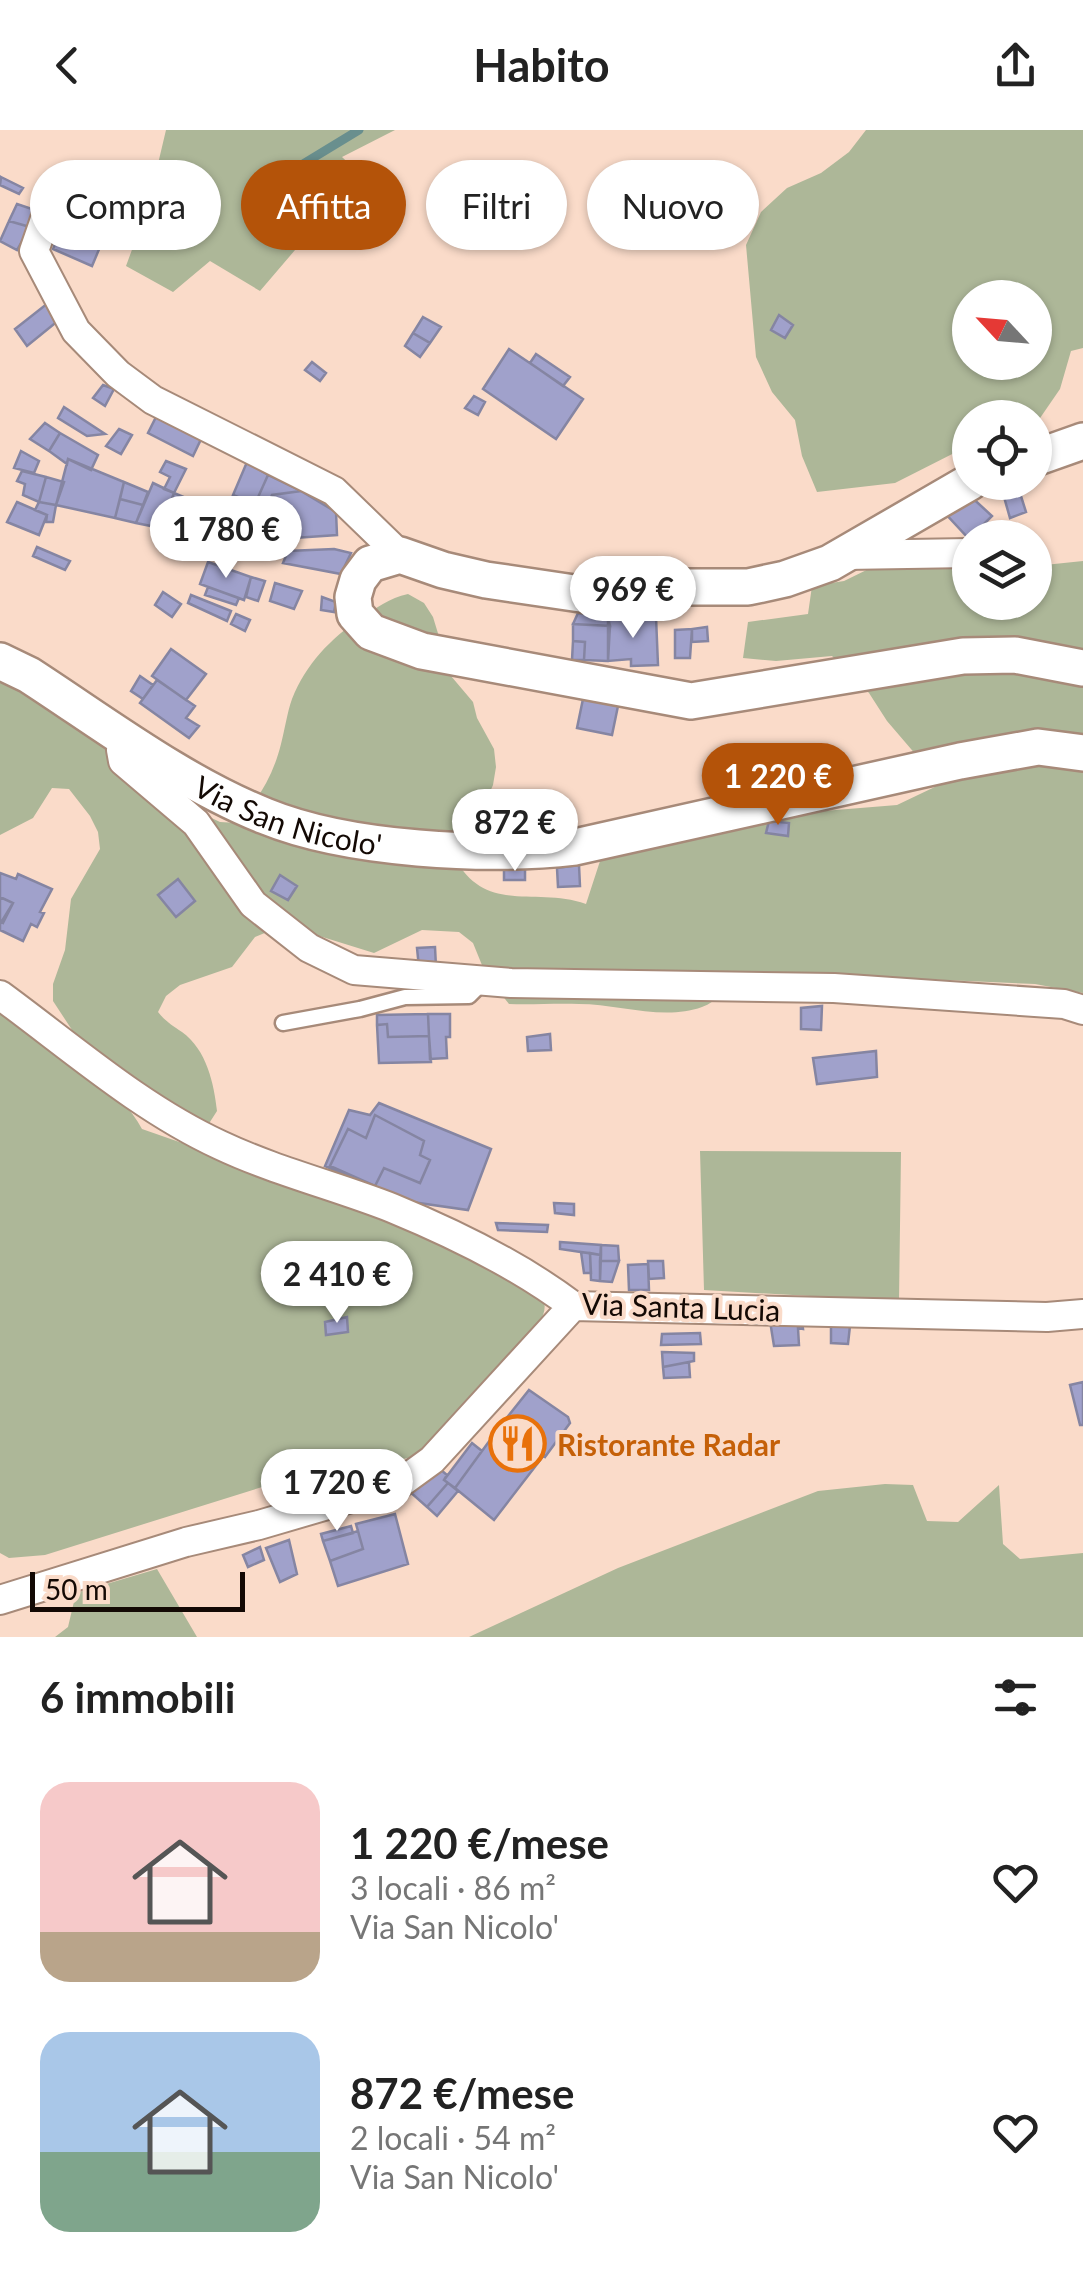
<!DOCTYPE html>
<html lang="it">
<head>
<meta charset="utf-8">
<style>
	:root { --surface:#fff; --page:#f6f6f6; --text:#222; --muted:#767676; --accent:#b45309 }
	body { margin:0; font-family:Lato,sans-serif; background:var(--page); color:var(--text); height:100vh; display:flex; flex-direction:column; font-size:38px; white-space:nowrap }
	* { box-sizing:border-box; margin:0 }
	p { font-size:32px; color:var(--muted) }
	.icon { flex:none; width:55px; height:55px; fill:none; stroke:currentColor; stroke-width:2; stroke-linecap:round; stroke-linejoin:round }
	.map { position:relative; height:1507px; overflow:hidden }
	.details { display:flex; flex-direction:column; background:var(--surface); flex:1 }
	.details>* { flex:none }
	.banner { position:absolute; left:30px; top:30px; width:1025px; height:90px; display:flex; gap:20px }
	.needle { width:65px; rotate:296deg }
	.buttons { position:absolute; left:952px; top:150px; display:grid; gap:20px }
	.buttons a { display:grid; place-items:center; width:100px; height:100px; border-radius:50%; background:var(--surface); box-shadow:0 2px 8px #0004; font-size:50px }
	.scale { position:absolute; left:30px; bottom:25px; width:215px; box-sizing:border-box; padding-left:10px; border:5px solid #130904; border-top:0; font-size:28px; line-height:35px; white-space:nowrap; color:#130904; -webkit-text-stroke:8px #fadbc9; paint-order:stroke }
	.price { position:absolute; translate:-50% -85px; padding:0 22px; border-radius:35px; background:#fff; color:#222; font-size:32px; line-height:65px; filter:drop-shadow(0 2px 5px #0008) }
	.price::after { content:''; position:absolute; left:50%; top:60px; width:30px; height:22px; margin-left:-15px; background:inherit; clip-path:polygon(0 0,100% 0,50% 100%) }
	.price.active { background:var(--accent); color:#fff }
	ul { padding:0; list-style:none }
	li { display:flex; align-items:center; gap:30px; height:250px; padding:0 40px }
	li span { display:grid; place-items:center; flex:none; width:280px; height:200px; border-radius:30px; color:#555 }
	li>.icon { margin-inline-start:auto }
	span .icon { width:120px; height:120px; fill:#fffc; stroke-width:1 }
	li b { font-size:42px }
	h2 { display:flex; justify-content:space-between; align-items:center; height:120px; padding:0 40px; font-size:42px }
	.chip { padding:0 35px; border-radius:45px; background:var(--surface); box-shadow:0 2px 8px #0004; font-size:35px; line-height:90px }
	.chip.active { background:var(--accent); color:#fff }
	header { display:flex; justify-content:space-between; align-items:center; height:130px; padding:0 40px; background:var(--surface); font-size:45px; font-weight:700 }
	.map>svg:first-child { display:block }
	.green { fill:#adb798; fill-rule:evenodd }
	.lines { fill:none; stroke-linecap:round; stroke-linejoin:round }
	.stream { stroke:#698f8e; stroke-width:9 }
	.building { fill:#a0a1cb; stroke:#8585a2; stroke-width:2.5 }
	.service-casing { stroke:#a78a79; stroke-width:19 }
	.minor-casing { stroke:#a78a79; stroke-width:32 }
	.tertiary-casing { stroke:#a78a79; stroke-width:40 }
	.service { stroke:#fff; stroke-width:14 }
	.minor { stroke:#fff; stroke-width:28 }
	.tertiary { stroke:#fff; stroke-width:35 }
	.labels { text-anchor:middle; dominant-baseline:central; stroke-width:8; stroke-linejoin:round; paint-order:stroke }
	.street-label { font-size:30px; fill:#130904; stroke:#fadbc9 }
	.food-label { font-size:30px; font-weight:bold; fill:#c56008; stroke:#fadbc9; text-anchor:start }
</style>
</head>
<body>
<header><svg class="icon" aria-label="back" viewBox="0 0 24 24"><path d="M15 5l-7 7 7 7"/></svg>Habito<svg class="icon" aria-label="share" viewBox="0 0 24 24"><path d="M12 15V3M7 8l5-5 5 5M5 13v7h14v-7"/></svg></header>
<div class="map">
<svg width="1083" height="1507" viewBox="0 0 1083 1507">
	<rect width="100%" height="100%" fill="#fadbc9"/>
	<path class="green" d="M166 0H395L342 27 360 44 260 161 210 131 173 162 126 136 148 76Z
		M866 0H1083V218L1071 221 1060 259 1038 291 1035 292V288H970V315L895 353 817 362 802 326 795 290 772 262 756 227 746 115 761 82 787 58 821 43 849 22ZM970 168H1035V232H970Z
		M887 430 970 439V472H1035V436L1083 431V863L1035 854 876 847H736C726 858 717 872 702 877 664 891 618 874 579 874 555 873 532 875 509 874L486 845 473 813 459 802 422 800 374 823 284 795 255 807 232 837 180 855 166 866 158 882C166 892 172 895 182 902 207 920 214 954 217 981L208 995 193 989 74 903 53 871V854L65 820 71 769 100 719 98 702 90 686 69 659 52 658 33 688 0 705V546L32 557 184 675 220 692 237 693C259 669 273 646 281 614 285 599 287 583 292 569 306 534 330 509 361 488 377 478 389 468 408 464L424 473 433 487 451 546 473 572 477 588 494 619 496 637 493 655 486 671 467 694 454 727C486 786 535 756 586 774L601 728 799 683 897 675 941 654 887 591 869 563 832 526 776 531 743 528 748 492 808 484 812 456 844 451Z
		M0 878C41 909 120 955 142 999L360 1075 536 1158C547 1171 547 1179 539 1194L452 1291 415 1326 351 1343 294 1347 45 1425 9 1428 0 1423Z
		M700 1021 901 1022 899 1171 704 1160Z
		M885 1354 913 1355 927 1391 958 1392 999 1355 1003 1414 1020 1429 1083 1423V1507H469L618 1438 818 1361Z
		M157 1439 197 1507H55L68 1497 76 1463Z"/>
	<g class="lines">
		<path class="stream" d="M303 34 359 0"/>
	</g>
	<path class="building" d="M84 43 124 60 92 136 53 119Z
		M1 47 23 58 19 64 0 55Z
		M17 74 35 80 30 97 9 91Z
		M9 91 30 97 17 120 0 111Z
		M48 173 59 190 27 216 15 199Z
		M779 185 793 195 785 208 771 200Z
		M423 187 441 197 430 213 413 203Z
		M413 203 430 213 420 227 405 216Z
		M509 219 583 269 556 309 483 259Z
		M536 224 570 247 563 256 530 233Z
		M312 232 326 243 320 251 305 240Z
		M103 255 114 259 105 276 93 268Z
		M474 266 485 272 478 285 465 278Z
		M64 277 105 304 87 306 58 288Z
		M158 283 203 305 193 326 148 303Z
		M45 293 60 303 49 321 30 309Z
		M119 299 132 305 121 324 106 316Z
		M60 303 98 325 91 340 68 329 67 334 49 321Z
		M21 321 39 331 34 343 14 338Z
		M68 329 124 352 115 388 56 375Z
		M166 331 186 339 174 363 164 359 170 347 160 342Z
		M247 332 268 345 255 374 233 365Z
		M22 341 46 347 39 372 23 365 25 354 17 351Z
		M268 345 301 361 272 365 267 378 255 374Z
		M46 347 64 352 56 375 39 372Z
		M124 352 148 362 143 375 120 369Z
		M153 353 174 363 161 398 136 393Z
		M301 361 336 382 337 405 265 410 267 378 272 365Z
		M174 363 219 382 204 410 161 398Z
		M967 363 992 386 969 409 944 382Z
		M1020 363 1026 382 1010 388 1004 367Z
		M120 369 143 375 136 393 115 388Z
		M17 372 47 385 39 405 7 392Z
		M39 372 56 375 53 392H46L47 385 35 380Z
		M219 383 237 387 223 409 204 410Z
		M995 394 1003 402 997 408H979Z
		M37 417 70 431 65 440 33 426Z
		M334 419 351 423 341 444 283 433 288 421Z
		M208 432 251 447 244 470 200 454Z
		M251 447 265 451 258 471 246 467Z
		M275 453 302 461 294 479 270 471Z
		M208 457 239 468 236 475 205 465Z
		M163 462 181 474 172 487 155 475Z
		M191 465 231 481 227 491 188 473Z
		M322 467 336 472 334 482 321 480Z
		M578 483 607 484 610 496 573 494Z
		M236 484 250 490 245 501 231 494Z
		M656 487 658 535 631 536V529L608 531V490Z
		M573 494 610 496 608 531 584 530 585 512 573 511Z
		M707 497 708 511 692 512V499Z
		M692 499 690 528H675V500Z
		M573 511 585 512 584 530H572Z
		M171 519 206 544 186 570 152 546Z
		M140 546 153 555 143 569 131 561Z
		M157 550 195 576 186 588 199 596 189 608 140 573Z
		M583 569 618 576 612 605 577 598Z
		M769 691 789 693 788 706 766 703Z
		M579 735 580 756 558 757 557 738Z
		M504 737H525V750H504Z
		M0 743 16 749 18 744 52 759 40 782 44 783 37 797 31 794 23 811 0 800V794L13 773 0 767Z
		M280 745 297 756 288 770 271 761Z
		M178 749 195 771 176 787 158 765Z
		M0 767 13 773 3 793 0 791Z
		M435 817 436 837 419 838 417 818Z
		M822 876 821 900 801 899V878Z
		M428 884 429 906 388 907 387 894 377 895V885Z
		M428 884H450V907H446L447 928 430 929Z
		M387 894 388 907 429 906 431 932 379 933 377 895Z
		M550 904 551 920 528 921 527 907Z
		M876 921 877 947 817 954 813 928Z
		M379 973 491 1019 468 1080 405 1071 325 1036 349 980 370 985Z
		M375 985 424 1011 420 1025 430 1030 420 1053 384 1038 375 1056 330 1036 348 999 366 1008Z
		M554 1073 574 1074V1085L555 1083Z
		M496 1093 548 1095 547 1102 498 1100Z
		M560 1112 601 1115V1125L560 1119Z
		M601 1115 618 1116 619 1131H600Z
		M581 1122 590 1123 591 1143H584Z
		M590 1123 601 1125 600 1151 591 1150Z
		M600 1131H619L612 1152 600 1151Z
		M648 1131H663L664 1148 649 1149Z
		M648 1134 649 1160H629L628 1135Z
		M347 1187 348 1202 326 1205 325 1192Z
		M770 1191H802L803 1199 798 1198 799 1215 774 1216Z
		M831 1195 850 1196 848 1214 831 1213Z
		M700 1203 701 1214 661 1215 662 1204Z
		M662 1222 694 1223V1231L663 1237Z
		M689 1232 690 1247 664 1248 663 1237Z
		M1083 1252V1295H1080L1070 1255Z
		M529 1260 568 1287 570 1293 545 1327 501 1295Z
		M501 1295 544 1325 494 1390 455 1358Z
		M472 1313 482 1321 455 1358 444 1350Z
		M435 1335 447 1345 444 1350 448 1353 427 1377 409 1361Z
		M448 1353 458 1361 437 1386 427 1377Z
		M395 1384 408 1434 338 1456 330 1431 363 1419 356 1394Z
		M351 1396 353 1403 323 1411 321 1404Z
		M358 1401 363 1419 330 1431 323 1411Z
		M289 1410 297 1444 280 1452 266 1418Z
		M260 1417 264 1430 248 1437 243 1425Z"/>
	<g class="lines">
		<defs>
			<path id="service" d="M283 893 360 879 405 867 469 866 483 852"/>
			<path id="minor" d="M52 69 34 121 76 201 118 244 153 270 334 361 400 425
				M845 425 970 423
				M133 613H126L121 620 123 631 196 693 253 774 309 818 354 840 511 853 834 858 1064 874 1083 880
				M0 865C71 917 140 978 220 1015 275 1041 336 1056 392 1078 455 1104 519 1135 573 1176L1047 1187 1083 1184
				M0 1470 186 1412 259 1395 399 1354 432 1330 573 1176"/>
			<g id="tertiary">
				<path d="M1035 328 1083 311"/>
				<path d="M970 352 830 433 785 449 748 457H670L601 467 486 450 443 440 400 425 370 434 358 450 353 467 355 484 371 502 422 521 691 571 963 526 1015 525 1083 538"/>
				<path id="s1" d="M0 531 29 545C103 593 182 653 265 686 348 720 487 727 575 717L960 631 1038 617 1083 623"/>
			</g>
		</defs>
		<use href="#service" class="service-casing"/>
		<use href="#minor" class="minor-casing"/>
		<use href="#tertiary" class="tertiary-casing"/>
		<use href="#service" class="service"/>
		<use href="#minor" class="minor"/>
		<use href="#tertiary" class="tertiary"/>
	</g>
	<defs>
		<symbol id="restaurant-ring" viewBox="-11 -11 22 22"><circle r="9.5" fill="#fadbc9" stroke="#e8710a" stroke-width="1.5"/><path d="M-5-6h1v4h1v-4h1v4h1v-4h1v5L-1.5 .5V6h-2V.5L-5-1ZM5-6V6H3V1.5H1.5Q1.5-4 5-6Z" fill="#e8710a"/></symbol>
	</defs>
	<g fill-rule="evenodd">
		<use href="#restaurant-ring" x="486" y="1282" width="63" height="63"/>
	</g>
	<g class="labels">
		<g class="street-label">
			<text stroke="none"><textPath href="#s1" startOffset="330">Via San Nicolo'</textPath></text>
			<text transform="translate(681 1176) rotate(2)">Via Santa Lucia</text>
		</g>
		<g class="food-label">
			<text x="557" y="1314">Ristorante Radar</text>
		</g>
	</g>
</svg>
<div class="buttons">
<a><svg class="needle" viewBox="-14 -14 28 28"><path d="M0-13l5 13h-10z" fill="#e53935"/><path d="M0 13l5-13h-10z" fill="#767676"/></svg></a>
<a><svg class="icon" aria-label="locate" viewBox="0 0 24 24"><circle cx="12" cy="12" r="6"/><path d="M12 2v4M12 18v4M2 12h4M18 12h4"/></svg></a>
<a><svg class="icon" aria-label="layers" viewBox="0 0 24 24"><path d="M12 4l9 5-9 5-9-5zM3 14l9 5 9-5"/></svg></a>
</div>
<div class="scale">50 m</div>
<b class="price" style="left:226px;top:451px">1 780 €</b>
<b class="price" style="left:633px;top:511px">969 €</b>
<b class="price active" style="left:778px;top:698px">1 220 €</b>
<b class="price" style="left:515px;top:744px">872 €</b>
<b class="price" style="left:337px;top:1196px">2 410 €</b>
<b class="price" style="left:337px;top:1404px">1 720 €</b>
<div class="banner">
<a class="chip">Compra</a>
<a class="chip active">Affitta</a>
<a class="chip">Filtri</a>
<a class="chip">Nuovo</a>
</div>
</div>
<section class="details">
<h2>6 immobili<svg class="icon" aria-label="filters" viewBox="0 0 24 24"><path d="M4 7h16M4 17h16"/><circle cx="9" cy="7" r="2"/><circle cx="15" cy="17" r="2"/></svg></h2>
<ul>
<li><span style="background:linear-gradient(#f6c9c9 75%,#b9a48a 0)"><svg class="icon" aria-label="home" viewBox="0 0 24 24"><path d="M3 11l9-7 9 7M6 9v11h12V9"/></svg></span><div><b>1 220 €/mese</b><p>3 locali · 86 m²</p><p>Via San Nicolo'</p></div><svg class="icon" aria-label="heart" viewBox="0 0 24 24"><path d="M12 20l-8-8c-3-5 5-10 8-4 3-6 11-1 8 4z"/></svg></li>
<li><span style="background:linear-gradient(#a9c7e8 60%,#7fa58c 0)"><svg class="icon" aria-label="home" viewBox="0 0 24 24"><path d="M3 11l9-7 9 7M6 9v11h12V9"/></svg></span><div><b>872 €/mese</b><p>2 locali · 54 m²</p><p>Via San Nicolo'</p></div><svg class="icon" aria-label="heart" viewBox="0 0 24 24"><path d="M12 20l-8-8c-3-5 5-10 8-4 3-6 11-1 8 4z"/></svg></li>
</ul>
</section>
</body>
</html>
